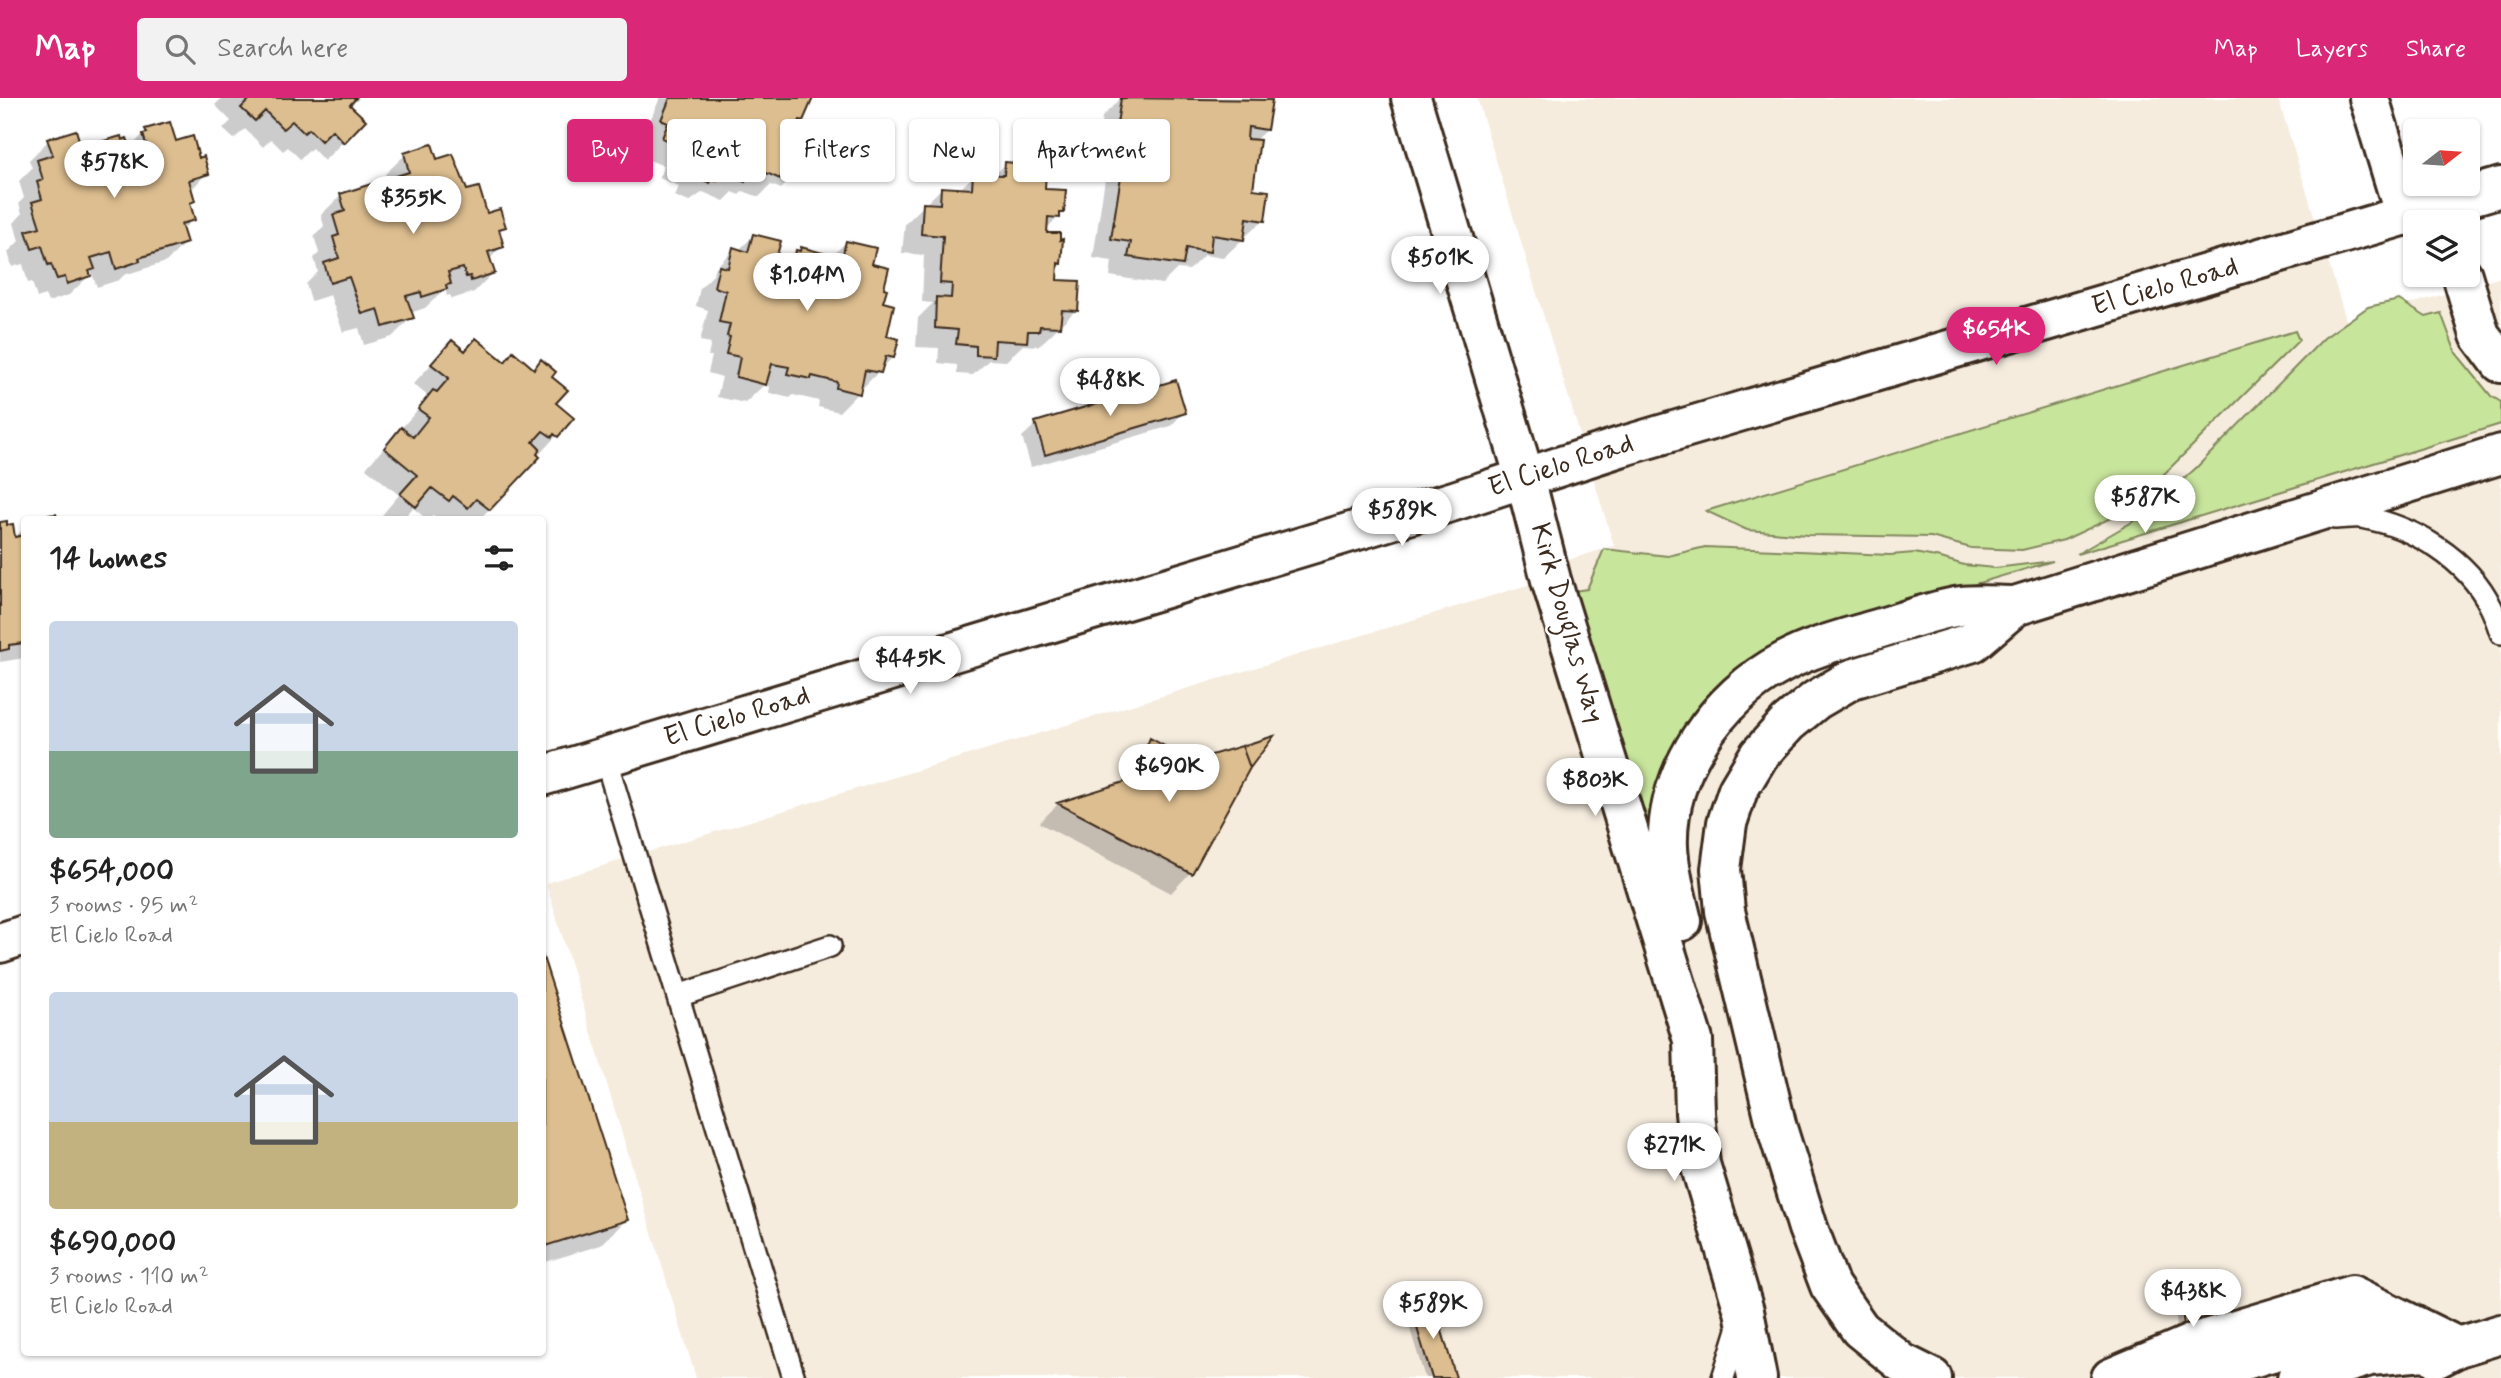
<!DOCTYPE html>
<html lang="en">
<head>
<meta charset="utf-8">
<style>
	:root { --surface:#fff; --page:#f2f2f2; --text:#222; --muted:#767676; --accent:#db2777 }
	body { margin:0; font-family:Mynerve,sans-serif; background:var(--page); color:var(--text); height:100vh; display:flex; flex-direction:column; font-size:26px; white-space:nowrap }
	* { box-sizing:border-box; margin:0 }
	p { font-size:23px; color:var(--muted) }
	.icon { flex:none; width:38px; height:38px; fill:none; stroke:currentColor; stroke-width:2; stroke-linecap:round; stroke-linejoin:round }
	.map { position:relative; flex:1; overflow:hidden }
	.side { position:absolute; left:21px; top:418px; width:525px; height:840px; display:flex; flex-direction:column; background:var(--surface); border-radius:7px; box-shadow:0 2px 5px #0004 }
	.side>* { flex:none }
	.guide { position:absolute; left:567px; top:21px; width:665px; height:63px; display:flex; gap:14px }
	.needle { width:46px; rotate:73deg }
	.controls { position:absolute; left:2403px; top:21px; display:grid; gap:14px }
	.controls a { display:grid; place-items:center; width:77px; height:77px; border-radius:7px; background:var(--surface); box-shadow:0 2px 5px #0004; font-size:35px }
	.price { position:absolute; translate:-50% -60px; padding:0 16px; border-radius:24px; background:#fff; color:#222; font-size:23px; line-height:46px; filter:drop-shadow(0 2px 4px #0008) }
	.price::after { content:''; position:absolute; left:50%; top:42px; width:21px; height:16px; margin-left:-10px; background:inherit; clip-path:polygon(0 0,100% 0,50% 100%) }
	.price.current { background:var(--accent); color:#fff }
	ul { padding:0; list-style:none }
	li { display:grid; align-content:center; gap:14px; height:371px; padding:0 28px }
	li span { display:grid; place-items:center; height:217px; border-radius:7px; color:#555 }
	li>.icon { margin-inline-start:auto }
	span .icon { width:126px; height:126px; fill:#fffc; stroke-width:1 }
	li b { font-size:30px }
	h2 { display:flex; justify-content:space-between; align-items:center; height:84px; padding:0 28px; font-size:30px }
	.chip { padding:0 24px; border-radius:7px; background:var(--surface); box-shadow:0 2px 5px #0004; font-size:24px; line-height:63px }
	.chip.current { background:var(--accent); color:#fff }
	header { display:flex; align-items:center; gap:42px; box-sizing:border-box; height:98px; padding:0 35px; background:var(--accent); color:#fff }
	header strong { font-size:33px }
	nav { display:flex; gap:38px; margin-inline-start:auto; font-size:24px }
	.search { width:490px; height:63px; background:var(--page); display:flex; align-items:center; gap:18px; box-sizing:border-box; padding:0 24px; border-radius:7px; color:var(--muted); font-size:26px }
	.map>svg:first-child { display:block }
	.built { fill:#f5ecde }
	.green { fill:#c8e59c; stroke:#82885d; stroke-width:2 }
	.shadow { fill:#0003; fill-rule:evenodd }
	.building { fill:#ddbe90; stroke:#3b2a1e; stroke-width:2 }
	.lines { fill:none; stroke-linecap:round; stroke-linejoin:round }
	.service-casing { stroke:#3b2a1e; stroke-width:26 }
	.minor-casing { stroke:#3b2a1e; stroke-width:44 }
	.tertiary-casing { stroke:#3b2a1e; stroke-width:44 }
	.secondary-casing { stroke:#3b2a1e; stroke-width:44 }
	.service { stroke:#fff; stroke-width:21 }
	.minor { stroke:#fff; stroke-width:38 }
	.tertiary { stroke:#fff; stroke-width:38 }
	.secondary { stroke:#fff; stroke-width:38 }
	.labels { text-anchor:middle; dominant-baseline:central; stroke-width:5; stroke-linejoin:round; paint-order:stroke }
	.street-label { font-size:28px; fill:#3b2a1e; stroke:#fff }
</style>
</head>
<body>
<header>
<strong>Map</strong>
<div class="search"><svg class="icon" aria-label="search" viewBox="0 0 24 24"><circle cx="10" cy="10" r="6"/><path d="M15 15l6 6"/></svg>Search here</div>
<nav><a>Map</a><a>Layers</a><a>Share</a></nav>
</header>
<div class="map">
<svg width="2501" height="1280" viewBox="0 0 2501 1280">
	<rect width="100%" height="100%" fill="#fff"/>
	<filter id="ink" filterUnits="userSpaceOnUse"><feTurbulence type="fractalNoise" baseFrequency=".0143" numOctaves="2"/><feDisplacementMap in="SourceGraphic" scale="14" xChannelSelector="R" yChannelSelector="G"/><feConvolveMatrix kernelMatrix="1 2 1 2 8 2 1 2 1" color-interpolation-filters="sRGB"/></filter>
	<g filter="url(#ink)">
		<path class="built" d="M1477 0H2278L2347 225 2501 179V1280H696L546 785 1564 476 1561 464 1614 448Z"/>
		<path class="green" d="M2399 202 2426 219 2441 215 2456 255 2491 298 2501 304V326L2077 456 2146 416 2197 369 2324 240 2368 209Z
			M2295 233 2299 242 2152 388 2111 420 2064 442 2022 452 1971 450 1931 439 1808 437 1747 432 1706 413Z
			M1705 449 1890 457 1914 455 1941 460 1964 467 1995 470 2053 463 1799 538 1729 582 1681 635 1655 696 1652 745 1573 493 1587 491 1604 451 1668 458Z"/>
		<path class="shadow" d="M222 0H359L350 9 363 23 324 63 312 50 300 61 288 49 283 53 271 41 263 49 245 31 234 41 223 31 231 23 215 7Z
			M660 0H811L802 22 791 36 801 72 781 91 771 87 759 99 743 93 739 97 733 94 724 103 703 94 689 104 675 98 679 88 659 80 664 68 644 60 649 45 642 41Z
			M1121 0H1248L1270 3 1266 32 1254 43 1251 92 1263 122 1223 160 1204 157 1189 172 1177 171 1162 186 1110 178 1112 163 1093 160 1106 74 1124 56 1125 49 1099 45 1102 19Z
			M146 33 175 45 198 62 207 75 190 93 193 102 189 107 193 121 181 133 185 145 166 164 124 177 119 182 97 189 91 173 89 178 69 197 48 204 45 197 37 200 32 184 28 185 23 166 12 169 8 154 19 143 14 125 22 116 19 105 24 100 19 83 32 70 29 62 48 43 82 57 90 54 98 47 129 51Z
			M405 57 436 64 486 117 504 129 498 134 502 148 489 162 493 175 474 194 452 201 450 197 447 198 445 191 425 210 410 215 412 219 392 239 364 247 359 230 343 234 330 197 311 203 306 186 318 174 314 160 319 155 314 138 324 128 321 117 341 97 387 83 385 76Z
			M1006 66 1022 72 1063 114 1046 131 1045 136 1059 165 1056 169 1055 183 1076 212 1039 248 1023 247 1006 263 989 262 973 277 957 276V267L938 265 939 250 916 249 918 220 933 205 922 204 924 157 902 155 905 126 942 90 959 92 974 77 993 78Z
			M753 138 775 159 788 162 801 151 828 162 846 144 870 167 881 205 885 239 893 259 839 314 818 309 819 303 793 297 790 300 769 295 770 289 764 287 745 305 717 299 722 279 708 275 712 258H708L711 245 700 243 708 212 696 208 700 190 713 177 714 171 734 151 738 153Z
			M476 242 504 265 513 256 533 272 550 280 556 338 479 422H458L456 420 454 422H439L433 417 428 422 413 410 401 422H388L382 417 399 397 366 370 429 299 413 286 452 244 463 254Z
			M1184 314 1171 328 1031 369 1022 339 1036 326Z
			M0 426 13 441 24 430V560L0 564Z
			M1150 642 1191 665 1248 670 1190 775 1171 795 1039 725 1058 706 1123 686 1137 672 1144 648Z
			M542 862 626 1122 601 1147 542 1165Z
			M2180 1189H2183L2210 1257 2227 1280H2183L2173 1195ZM2178 1197 2183 1205 2191 1271H2188Z
			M1412 1212 1455 1280H1425L1406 1218Z"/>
		<path class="building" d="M247 0H356L350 7 366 22 344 45 332 32 321 43 309 31 304 35 292 23 283 31 265 13 255 23 241 10 249 2Z
			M670 0H813L803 23 800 22 794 35 814 44 802 73 786 66 780 81 762 73 760 78 749 73 745 84 721 74 717 82 712 81 710 85 694 78 697 69 678 60 682 49 662 40 668 25 661 22Z
			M1121 0 1272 2 1267 32 1248 29 1247 41 1260 42 1253 91 1269 93 1265 123 1247 120 1244 142 1212 137 1210 154 1186 150 1183 167 1128 159 1131 144 1111 141 1125 53 1140 55 1144 30 1117 26Z
			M170 24 176 43 193 38 199 60 204 58 209 76 189 82 195 103 190 105 195 122 181 126 187 145 139 160 140 163 116 171 111 154 91 160 95 171 89 173 91 178 67 186 65 179 57 181 51 166 48 167 42 148 32 151 26 133 40 129 32 104 42 101 37 84 43 82 37 62 53 57 47 41 76 32 83 55 98 50 97 45 121 38 122 42 127 40 131 51 146 46 143 36 147 35 145 31Z
			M432 46 437 61 453 56 467 92 479 89 487 115 500 111 506 129 499 131 504 149 488 154 495 175 471 183 470 178 466 179 463 170 448 174 451 186 446 187 447 191 422 199 421 194 406 198 414 220 383 229 378 211 362 216 349 179 330 185 324 165 339 160 333 139 339 137 333 117 345 113 340 96 409 74 404 55Z
			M1005 64 1025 66 1024 70 1046 72 1045 91 1066 92 1064 115H1060V120L1048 119 1047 135H1060V142L1063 141 1061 166 1058 165 1057 182 1080 183 1078 213 1062 212 1060 229 1040 228 1039 233H1028L1027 244 995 242 994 258 976 257V248L956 246 958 232 935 230 936 199 951 200 952 186 940 185 943 138 921 136 923 105 940 106 941 89 972 91 973 76 1004 77Z
			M753 136 781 143 777 157 794 162 796 152 800 153 801 149 826 156 825 160 841 164 846 143 876 150 872 166 889 170 884 190 887 191 883 204 894 207 887 238 899 241 894 260 886 258 881 275 865 272 860 296 836 290 837 284 812 278 811 281 787 276 789 269 772 266 766 287 736 279 740 259 726 256 730 239 727 238 730 226 719 224 726 193 714 189 719 168 728 170 733 149 748 154Z
			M476 240 505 264 513 253 534 271 541 261 556 274 552 279 568 292 556 305 574 320 558 339 554 336 552 339 543 333 533 344 540 351 537 356 540 359 490 412 476 401 468 410 453 398 449 403 432 390 416 409 400 396 417 377 384 350 401 329 413 339 429 319 418 311 433 292 437 294 449 280 431 266 452 242 465 253Z
			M1176 282 1186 315 1045 357 1035 324Z
			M56 416 58 422H33V419Z
			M7 423V427L13 426 15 439 24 437V545L9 547V551L0 553V424Z
			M1274 638 1250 670 1242 648Z
			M1150 640 1177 655 1140 666Z
			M1242 648 1250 670 1192 776 1057 705 1134 681 1140 666 1177 655 1191 663Z
			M542 856 628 1122 542 1149Z
			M2179 1187H2184L2212 1256 2188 1262Z
			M1433 1203 1456 1280H1432L1411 1210Z"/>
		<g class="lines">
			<defs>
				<path id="service" d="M2334 420C2343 420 2353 418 2361 419 2413 428 2468 461 2491 509 2495 517 2498 526 2501 535
					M605 659 794 1280
					M678 898 830 848
					M1723 1280 1740 1225"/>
				<path id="minor" d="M2369 0 2405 118"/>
				<path id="tertiary" d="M1411 0 1525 380 1551 482 1693 942 1695 1015 1700 1066 1744 1213 1757 1280
					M2462 177 2480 237 2501 265
					M1682 823C1676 798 1669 774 1668 749 1665 674 1718 598 1784 564 1812 549 1844 541 1874 532 1899 525 1937 511 1961 508 1979 506 1997 508 2015 508L2501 356
					M2437 1260 2458 1249 2501 1236
					M1932 1280 1902 1265 1860 1231 1830 1188 1808 1130 1777 1030 1725 813 1721 771 1727 725 1738 692 1759 657 1788 625 1816 602 1852 581 1973 544 2015 508
					M2111 1280 2196 1244 2352 1197 2458 1249
					M2170 1280 2205 1274 2361 1227 2404 1237
					M2297 1280 2370 1258 2424 1253"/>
				<path id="secondary" d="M542 678 1454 403 1620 349 2501 89
					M0 845 24 837"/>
			</defs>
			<use href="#service" class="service-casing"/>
			<use href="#minor" class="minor-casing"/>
			<use href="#tertiary" class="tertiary-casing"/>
			<use href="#secondary" class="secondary-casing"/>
			<use href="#service" class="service"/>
			<use href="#minor" class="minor"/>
			<use href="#tertiary" class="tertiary"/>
			<use href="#secondary" class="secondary"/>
		</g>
	</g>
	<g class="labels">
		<g class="street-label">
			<text transform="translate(2165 189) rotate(-16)">El Cielo Road</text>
			<text transform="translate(1561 368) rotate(-18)">El Cielo Road</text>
			<text transform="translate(1567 525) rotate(74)">Kirk Douglas Way</text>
			<text transform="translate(737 619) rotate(-17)">El Cielo Road</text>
		</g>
	</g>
</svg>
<div class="controls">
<a><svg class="needle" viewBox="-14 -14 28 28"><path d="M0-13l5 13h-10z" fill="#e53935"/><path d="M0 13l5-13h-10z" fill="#767676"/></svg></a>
<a><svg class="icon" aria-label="layers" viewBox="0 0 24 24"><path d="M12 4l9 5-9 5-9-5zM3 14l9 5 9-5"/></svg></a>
</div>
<b class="price" style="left:114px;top:102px">$578K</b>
<b class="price" style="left:413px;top:138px">$355K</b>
<b class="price" style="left:1440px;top:198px">$501K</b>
<b class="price" style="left:807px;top:215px">$1.04M</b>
<b class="price current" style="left:1996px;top:269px">$654K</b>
<b class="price" style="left:1110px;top:320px">$488K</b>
<b class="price" style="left:2145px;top:437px">$587K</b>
<b class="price" style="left:1402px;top:450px">$589K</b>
<b class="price" style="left:910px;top:598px">$445K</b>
<b class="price" style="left:1169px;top:706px">$690K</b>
<b class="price" style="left:1595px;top:720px">$803K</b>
<b class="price" style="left:1674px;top:1085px">$271K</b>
<b class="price" style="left:2193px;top:1231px">$438K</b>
<b class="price" style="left:1433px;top:1243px">$589K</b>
<div class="guide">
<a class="chip current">Buy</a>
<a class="chip">Rent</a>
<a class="chip">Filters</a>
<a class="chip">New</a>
<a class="chip">Apartment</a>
</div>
<section class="side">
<h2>14 homes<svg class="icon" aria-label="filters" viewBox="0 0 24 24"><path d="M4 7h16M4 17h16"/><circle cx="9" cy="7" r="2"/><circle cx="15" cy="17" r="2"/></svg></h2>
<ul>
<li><span style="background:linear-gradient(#c9d6e8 60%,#7fa58c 0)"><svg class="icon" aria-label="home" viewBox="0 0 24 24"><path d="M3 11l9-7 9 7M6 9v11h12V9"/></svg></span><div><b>$654,000</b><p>3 rooms · 95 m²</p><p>El Cielo Road</p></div></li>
<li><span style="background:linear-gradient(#c9d6e8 60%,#c2b280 0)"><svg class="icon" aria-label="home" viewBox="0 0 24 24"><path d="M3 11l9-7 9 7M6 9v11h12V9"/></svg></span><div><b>$690,000</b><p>3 rooms · 110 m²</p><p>El Cielo Road</p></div></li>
</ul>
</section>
</div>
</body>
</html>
